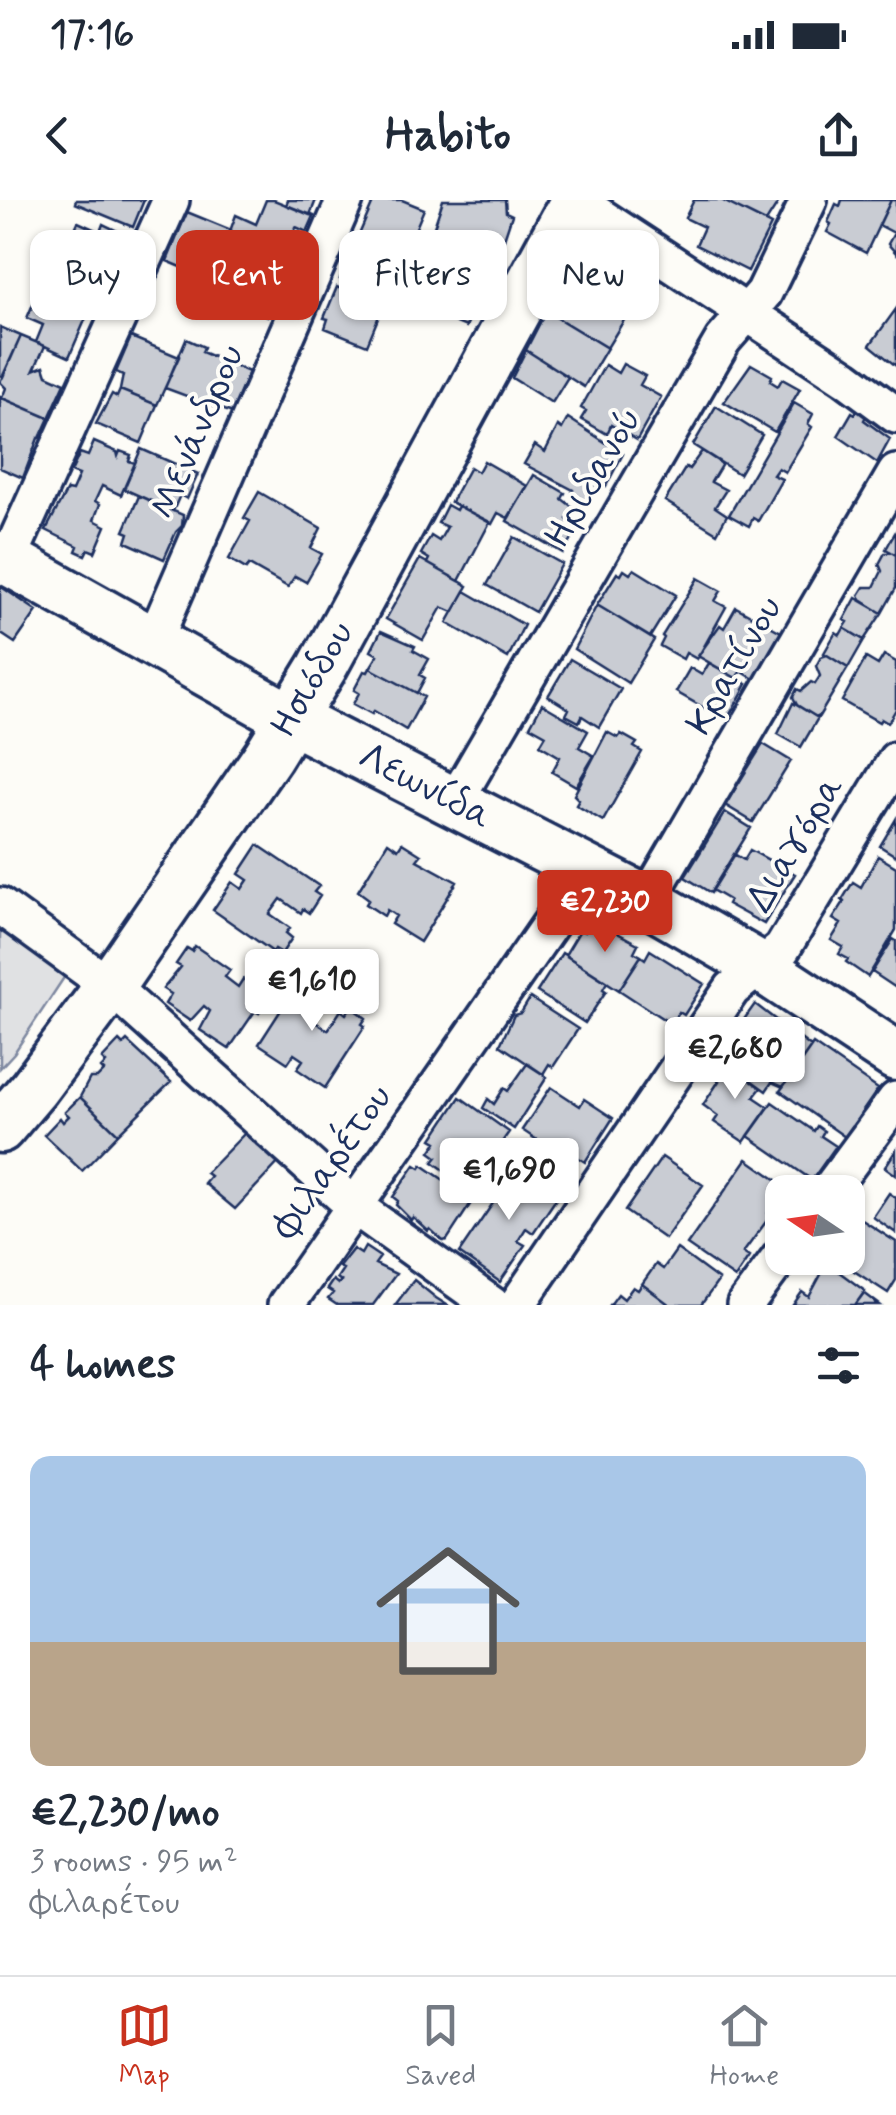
<!DOCTYPE html>
<html lang="en">
<head>
<meta charset="utf-8">
<style>
	:root { --surface:#fff; --page:#f2f2f3; --text:#1f2937; --muted:#747a83; --line:#e0e1e3; --accent:#c8321e }
	body { margin:0; font-family:Mynerve,sans-serif; background:var(--page); color:var(--text); height:100vh; display:flex; flex-direction:column; font-size:38px; white-space:nowrap }
	* { box-sizing:border-box; margin:0 }
	p { font-size:32px; color:var(--muted) }
	.icon { flex:none; width:55px; height:55px; fill:none; stroke:currentColor; stroke-width:2; stroke-linecap:round; stroke-linejoin:round }
	.map { position:relative; height:1105px; overflow:hidden }
	.details { display:flex; flex-direction:column; background:var(--surface); flex:1 }
	.details>* { flex:none }
	.top-card { position:absolute; left:30px; top:30px; width:838px; height:90px; display:flex; gap:20px }
	.needle { width:65px; rotate:283deg }
	.tools { position:absolute; left:765px; top:975px; display:grid; gap:20px }
	.tools a { display:grid; place-items:center; width:100px; height:100px; border-radius:20px; background:var(--surface); box-shadow:0 2px 8px #0004; font-size:50px }
	.price { position:absolute; translate:-50% -85px; padding:0 22px; border-radius:10px; background:#fff; color:#222; font-size:32px; line-height:65px; filter:drop-shadow(0 2px 5px #0008) }
	.price::after { content:''; position:absolute; left:50%; top:60px; width:30px; height:22px; margin-left:-15px; background:inherit; clip-path:polygon(0 0,100% 0,50% 100%) }
	.price.on { background:var(--accent); color:#fff }
	ul { padding:0; list-style:none }
	li { display:grid; align-content:center; gap:20px; height:530px; padding:0 30px }
	li span { display:grid; place-items:center; height:310px; border-radius:20px; color:#555 }
	li>.icon { margin-inline-start:auto }
	span .icon { width:180px; height:180px; fill:#fffc; stroke-width:1 }
	li b { font-size:42px }
	h2 { display:flex; justify-content:space-between; align-items:center; height:120px; padding:0 30px; font-size:42px }
	.tag { padding:0 35px; border-radius:20px; background:var(--surface); box-shadow:0 2px 8px #0004; font-size:35px; line-height:90px }
	.tag.on { background:var(--accent); color:#fff }
	.status { display:flex; justify-content:space-between; align-items:center; height:70px; padding:0 50px; background:var(--surface); direction:ltr }
	.status svg { height:28px; fill:currentColor }
	header { display:flex; justify-content:space-between; align-items:center; height:130px; padding:0 30px; background:var(--surface); font-size:45px; font-weight:700 }
	.menu { display:flex; justify-content:space-around; align-items:center; height:140px; border-top:2px solid var(--line); background:var(--surface); font-size:28px; color:var(--muted) }
	.menu a { display:grid; justify-items:center; gap:5px }
	.menu .on { color:var(--accent) }
	.map>svg:first-child { display:block }
	.green { fill:#e0e1e3; stroke:#7e88a0; stroke-width:2.5 }
	.building { fill:#c9ccd3; stroke:#1b2f5e; stroke-width:2.5 }
	.lines { fill:none; stroke-linecap:round; stroke-linejoin:round }
	.street-casing { stroke:#1b2f5e; stroke-width:42 }
	.secondary-casing { stroke:#1b2f5e; stroke-width:55 }
	.street { stroke:#fdfcf7; stroke-width:35 }
	.secondary { stroke:#fdfcf7; stroke-width:48 }
	.labels { text-anchor:middle; dominant-baseline:central; stroke-width:8; stroke-linejoin:round; paint-order:stroke }
	.street-label { font-size:38px; fill:#1b2f5e; stroke:#fdfcf7 }
</style>
</head>
<body>
<div class="status"><b>17:16</b><svg viewBox="0 0 49 12"><path d="M0 12V9h3v3zM5 12V6h3v6zM10 12V3h3v9zM15 12V0h3v12zM26 1h20v11H26zM47 4h2v5h-2z"/></svg></div>
<header><svg class="icon" aria-label="back" viewBox="0 0 24 24"><path d="M15 5l-7 7 7 7"/></svg>Habito<svg class="icon" aria-label="share" viewBox="0 0 24 24"><path d="M12 15V3M7 8l5-5 5 5M5 13v7h14v-7"/></svg></header>
<div class="map">
<svg width="896" height="1105" viewBox="0 0 896 1105">
	<rect width="100%" height="100%" fill="#fdfcf7"/>
	<filter id="ink" filterUnits="userSpaceOnUse"><feTurbulence type="fractalNoise" baseFrequency=".01" numOctaves="2"/><feDisplacementMap in="SourceGraphic" scale="20" xChannelSelector="R" yChannelSelector="G"/><feConvolveMatrix kernelMatrix="1 2 1 2 8 2 1 2 1" color-interpolation-filters="sRGB"/></filter>
	<g filter="url(#ink)">
		<path class="green" d="M0 725 67 773 14 853 0 868Z"/>
		<path class="building" d="M76 0H144L133 27 75 3Z
			M266 0H274L314 16 307 32 296 27 292 38 303 43 294 67 227 39 236 15 256 24Z
			M286 0H316L310 15 286 5 288 1Z
			M374 0H402L424 9 386 99 340 79Z
			M443 0H505L506 12 512 15 503 42 493 40 488 51 433 30Z
			M694 0H721L771 25 748 71 696 45 704 27 685 18Z
			M721 0H780L766 22Z
			M842 0H891L866 53 827 32 831 24 828 22 836 4 840 6Z
			M891 0H896V53L888 44 894 33 879 25Z
			M187 12 231 30 210 79 167 61Z
			M78 22 100 32 103 24 128 36 112 72 108 71 103 80 108 82 101 97 54 76Z
			M433 30 475 46 471 59 450 50 429 96 472 113 466 127 417 107 418 103 409 100Z
			M243 46 279 60 272 77 282 81 268 116 222 97Z
			M592 59 643 89 607 148 546 111 556 94 561 97 581 63 587 67Z
			M63 80 96 95 69 157 36 142 43 125 27 118 39 90 55 97Z
			M344 81 386 99 367 145 325 128 328 119 324 118 337 87 341 89Z
			M896 109V166L870 145Z
			M546 111 607 148 584 187 526 150Z
			M0 127 21 136 3 177 0 175Z
			M21 136 45 146 34 170 44 166 47 175 65 183 49 218 2 198 6 188 0 182Z
			M131 137 179 157 157 205 120 190 123 175 116 172Z
			M186 139 204 147 202 152 249 172 232 213 165 188Z
			M526 150 568 177 552 203 512 178Z
			M623 164 645 176 640 185 661 197 637 240 611 225 607 234 581 219 586 211 581 208 605 165 618 173Z
			M751 164 772 176 770 181 778 186 782 179 800 189 775 232 724 202Z
			M120 190 157 205 141 243 96 224 112 194 117 197Z
			M0 197 49 218 40 238H38L23 278 0 268Z
			M794 203 813 214 808 224 812 227 785 272 778 268 773 275 782 279 758 321 753 318 749 326 729 315Z
			M716 206 762 235 739 274 693 245Z
			M857 210 866 216 864 220 890 239 877 263 838 236 852 212 855 214Z
			M568 218 623 254 606 286 601 283 588 303 572 294 573 290 524 264 535 245 545 252 558 226 562 229Z
			M94 242 117 252 118 256 120 251 131 255 129 261 135 263 121 295 102 286 95 301 100 304 94 320 106 326 95 352 88 349 85 355 76 351 78 346 46 330 67 290 72 291 79 275 71 272 80 253 88 256Z
			M141 249 198 274 187 299 180 295 173 311 124 289Z
			M702 251 722 264 711 282 726 290 715 307 727 315 717 333 665 301 686 267 689 269Z
			M484 261 527 286 508 318 498 313 492 324 451 302 470 267 478 272Z
			M534 275 565 293 562 299 574 308 567 319 579 328 563 353 507 321Z
			M259 292 321 328 311 348 322 354 306 382 295 376 288 387 249 365 246 369 229 359 250 321 244 318Z
			M139 296 183 315 182 326 176 332 164 359 126 342 129 333 124 331Z
			M447 305 456 310 458 306 490 322 459 381 427 363 429 359 421 354 431 336 439 341 447 327 438 323Z
			M896 331V355L886 349Z
			M514 337 562 364 535 412 487 385Z
			M891 352 896 355V388L882 413 861 400 859 395 864 387H874L882 371 879 364 885 353Z
			M420 359 468 386 453 412 442 407 423 440 386 419Z
			M634 369 676 395 650 437 597 405 617 373 621 375 624 370 630 374Z
			M698 378 721 391 715 401 726 407 697 459 686 453 683 459 660 446 664 438 662 436Z
			M0 386 37 411 15 443 0 433Z
			M465 391 524 425 508 458 447 423Z
			M856 398 882 413 864 440 844 428 848 422 844 420Z
			M597 405 654 440 628 483 574 449Z
			M736 407 781 432 754 479 741 471 736 478 698 456 720 425 724 428Z
			M844 428 864 440 848 468 824 453 836 432 840 435Z
			M381 431 415 446 413 450 429 459 420 475 425 478 417 493 370 468 378 455 371 451Z
			M827 455 848 468 818 518 797 505 793 497 797 489 801 491 811 482 815 484 820 476 816 466 821 457Z
			M884 455 896 462V509L888 523 881 519 879 522 842 501 866 458 878 465Z
			M570 459 621 489 599 527 582 516 579 522 566 515 569 509 548 496Z
			M709 463 747 484 729 516 723 513 720 517 676 492 690 468 702 475Z
			M370 468 424 497 406 530 374 511 372 514 353 504 359 493 354 490 364 471 368 472Z
			M793 503 818 518 801 547 778 534Z
			M542 504 588 531 579 547 594 556 576 586 552 572 560 557 540 545 546 535 530 526Z
			M607 532 618 538 621 534 637 543 634 547 642 552 603 621 576 605 579 600 574 595Z
			M763 544 791 561 753 622 725 605Z
			M725 612 751 628 711 693 685 677Z
			M896 619V656L880 646Z
			M388 642 398 649 402 643 421 655 417 660 457 682 420 742 391 724 396 716 387 710 384 716 366 704 369 699 358 691Z
			M258 645 319 686 314 692 320 696 309 713 303 709 301 713 281 699 270 714 290 728 286 733 292 738 282 753 275 749 273 752 213 710 232 682 242 689 248 680 239 674Z
			M750 650 795 674 764 724 727 704 729 700 712 690 734 654 744 660Z
			M878 656 896 667V730L868 777 846 762 848 759 839 754 843 747 831 740 841 724 833 719 844 702 842 700 853 682 861 687Z
			M589 725 600 732 604 726 638 744 634 752 641 756 619 790 565 755 580 730 585 732Z
			M893 739 896 741V788L872 772Z
			M195 746 230 770 225 777 238 787 243 779 269 797 259 813 255 811 229 849 200 830 210 811 204 806 190 821 165 804 171 794 163 789 181 767 176 764 187 748 192 751Z
			M650 750 704 784 684 815 679 812 671 824 619 790 641 756 645 759Z
			M562 753 607 782 603 789 606 791 585 823 537 792Z
			M309 781 326 791 322 798 325 799 312 820 328 830 341 810 346 814 351 807 366 818 362 824 365 826 325 888 297 869 303 860 294 854 288 863 259 844 299 782 305 786Z
			M530 798 578 829 553 867 549 864 543 874 500 845 514 815 521 813Z
			M755 804 811 847 783 887 772 882 766 891 748 878 754 870 728 852 738 838 733 835Z
			M119 841 123 845 127 841 171 882 118 934 80 897 90 878H97L104 871 101 868 106 863 102 859Z
			M813 844 878 889 845 937 780 891Z
			M723 861 761 888 754 897 769 907 744 942 714 922 718 916 703 905 719 881 712 876Z
			M527 864 547 877 514 929 483 908 488 899 494 904 504 888 508 891Z
			M551 887 580 906 584 899 613 918 585 962 559 945 555 952 522 930Z
			M80 897 118 934 82 971 44 935 60 918 63 922 69 916 65 912Z
			M460 897 509 932 470 988 433 962 437 957 430 952 437 942 432 939Z
			M772 902 814 931 817 926 824 931 821 936 836 946 812 980 748 936Z
			M248 930 280 961 235 1009 204 983 210 976 206 973Z
			M896 950V975L885 967Z
			M662 957 703 985 665 1039 625 1011Z
			M747 959 794 992H782L781 1011 773 1006 768 1013 771 1015 743 1053 749 1057 735 1078 687 1045Z
			M415 965 420 968 422 965 473 1000 447 1040 443 1041 430 1029 428 1031 413 1017 411 1020 396 1005 398 1001 393 997Z
			M519 965 560 993 533 1033 526 1028 518 1041 525 1045 500 1082 459 1053Z
			M889 993 896 998V1033L873 1017Z
			M856 1016 896 1042V1080L888 1093 834 1058H848V1029Z
			M365 1047 380 1057 375 1064 396 1074 373 1105H337L328 1099 333 1093 327 1089 333 1080 338 1084 341 1081 337 1078 343 1069 339 1067 353 1049 361 1054Z
			M677 1049 719 1080 701 1105H670L642 1084 656 1064 663 1069Z
			M831 1066 865 1091 855 1105H793L802 1092 809 1097 824 1069 828 1071Z
			M414 1080 436 1098 447 1105H395Z
			M642 1084 670 1105H610L618 1094 624 1099 633 1087 638 1090Z
			M864 1093 880 1105H855Z"/>
		<g class="lines">
			<defs>
				<path id="street" d="M575 0 846 178 896 215
					M8 360 171 0
					M153 443 345 0
					M455 601 723 140 764 93 809 0
					M647 701 896 273
					M0 706 110 786 354 1006 492 1105
					M828 992 896 900
					M286 1105 587 671
					M517 1105 732 789 782 749 896 560
					M745 1105 782 1055"/>
				<path id="secondary" d="M0 356 291 519 647 701 761 767 896 856
					M0 928 34 888 110 786 268 556 322 468 576 0"/>
			</defs>
			<use href="#street" class="street-casing"/>
			<use href="#secondary" class="secondary-casing"/>
			<use href="#street" class="street"/>
			<use href="#secondary" class="secondary"/>
		</g>
	</g>
	<g class="labels">
		<g class="street-label">
			<text transform="translate(198 232) rotate(-67)">Μενάνδρου</text>
			<text transform="translate(594 278) rotate(-60)">Ηριδανού</text>
			<text transform="translate(735 466) rotate(-60)">Κρατίνου</text>
			<text transform="translate(313 480) rotate(-60)">Ησιόδου</text>
			<text transform="translate(425 587) rotate(27)">Λεωνίδα</text>
			<text transform="translate(796 644) rotate(-59)">Διαγόρα</text>
			<text transform="translate(333 962) rotate(-55)">Φιλαρέτου</text>
		</g>
	</g>
</svg>
<div class="tools">
<a><svg class="needle" viewBox="-14 -14 28 28"><path d="M0-13l5 13h-10z" fill="#e53935"/><path d="M0 13l5-13h-10z" fill="#747a83"/></svg></a>
</div>
<b class="price on" style="left:605px;top:755px">€2,230</b>
<b class="price" style="left:312px;top:834px">€1,610</b>
<b class="price" style="left:735px;top:902px">€2,680</b>
<b class="price" style="left:509px;top:1023px">€1,690</b>
<div class="top-card">
<a class="tag">Buy</a>
<a class="tag on">Rent</a>
<a class="tag">Filters</a>
<a class="tag">New</a>
</div>
</div>
<section class="details">
<h2>4 homes<svg class="icon" aria-label="filters" viewBox="0 0 24 24"><path d="M4 7h16M4 17h16"/><circle cx="9" cy="7" r="2"/><circle cx="15" cy="17" r="2"/></svg></h2>
<ul>
<li><span style="background:linear-gradient(#a9c7e8 60%,#b9a48a 0)"><svg class="icon" aria-label="home" viewBox="0 0 24 24"><path d="M3 11l9-7 9 7M6 9v11h12V9"/></svg></span><div><b>€2,230/mo</b><p>3 rooms · 95 m²</p><p>Φιλαρέτου</p></div></li>
</ul>
</section>
<nav class="menu">
<a class="on"><svg class="icon" aria-label="map" viewBox="0 0 24 24"><path d="M3 6l6-2 6 2 6-2v14l-6 2-6-2-6 2zM9 4v14M15 6v14"/></svg>Map</a>
<a><svg class="icon" aria-label="saved" viewBox="0 0 24 24"><path d="M7 4h10v16l-5-4-5 4z"/></svg>Saved</a>
<a><svg class="icon" aria-label="home" viewBox="0 0 24 24"><path d="M3 11l9-7 9 7M6 9v11h12V9"/></svg>Home</a>
</nav>
</body>
</html>
